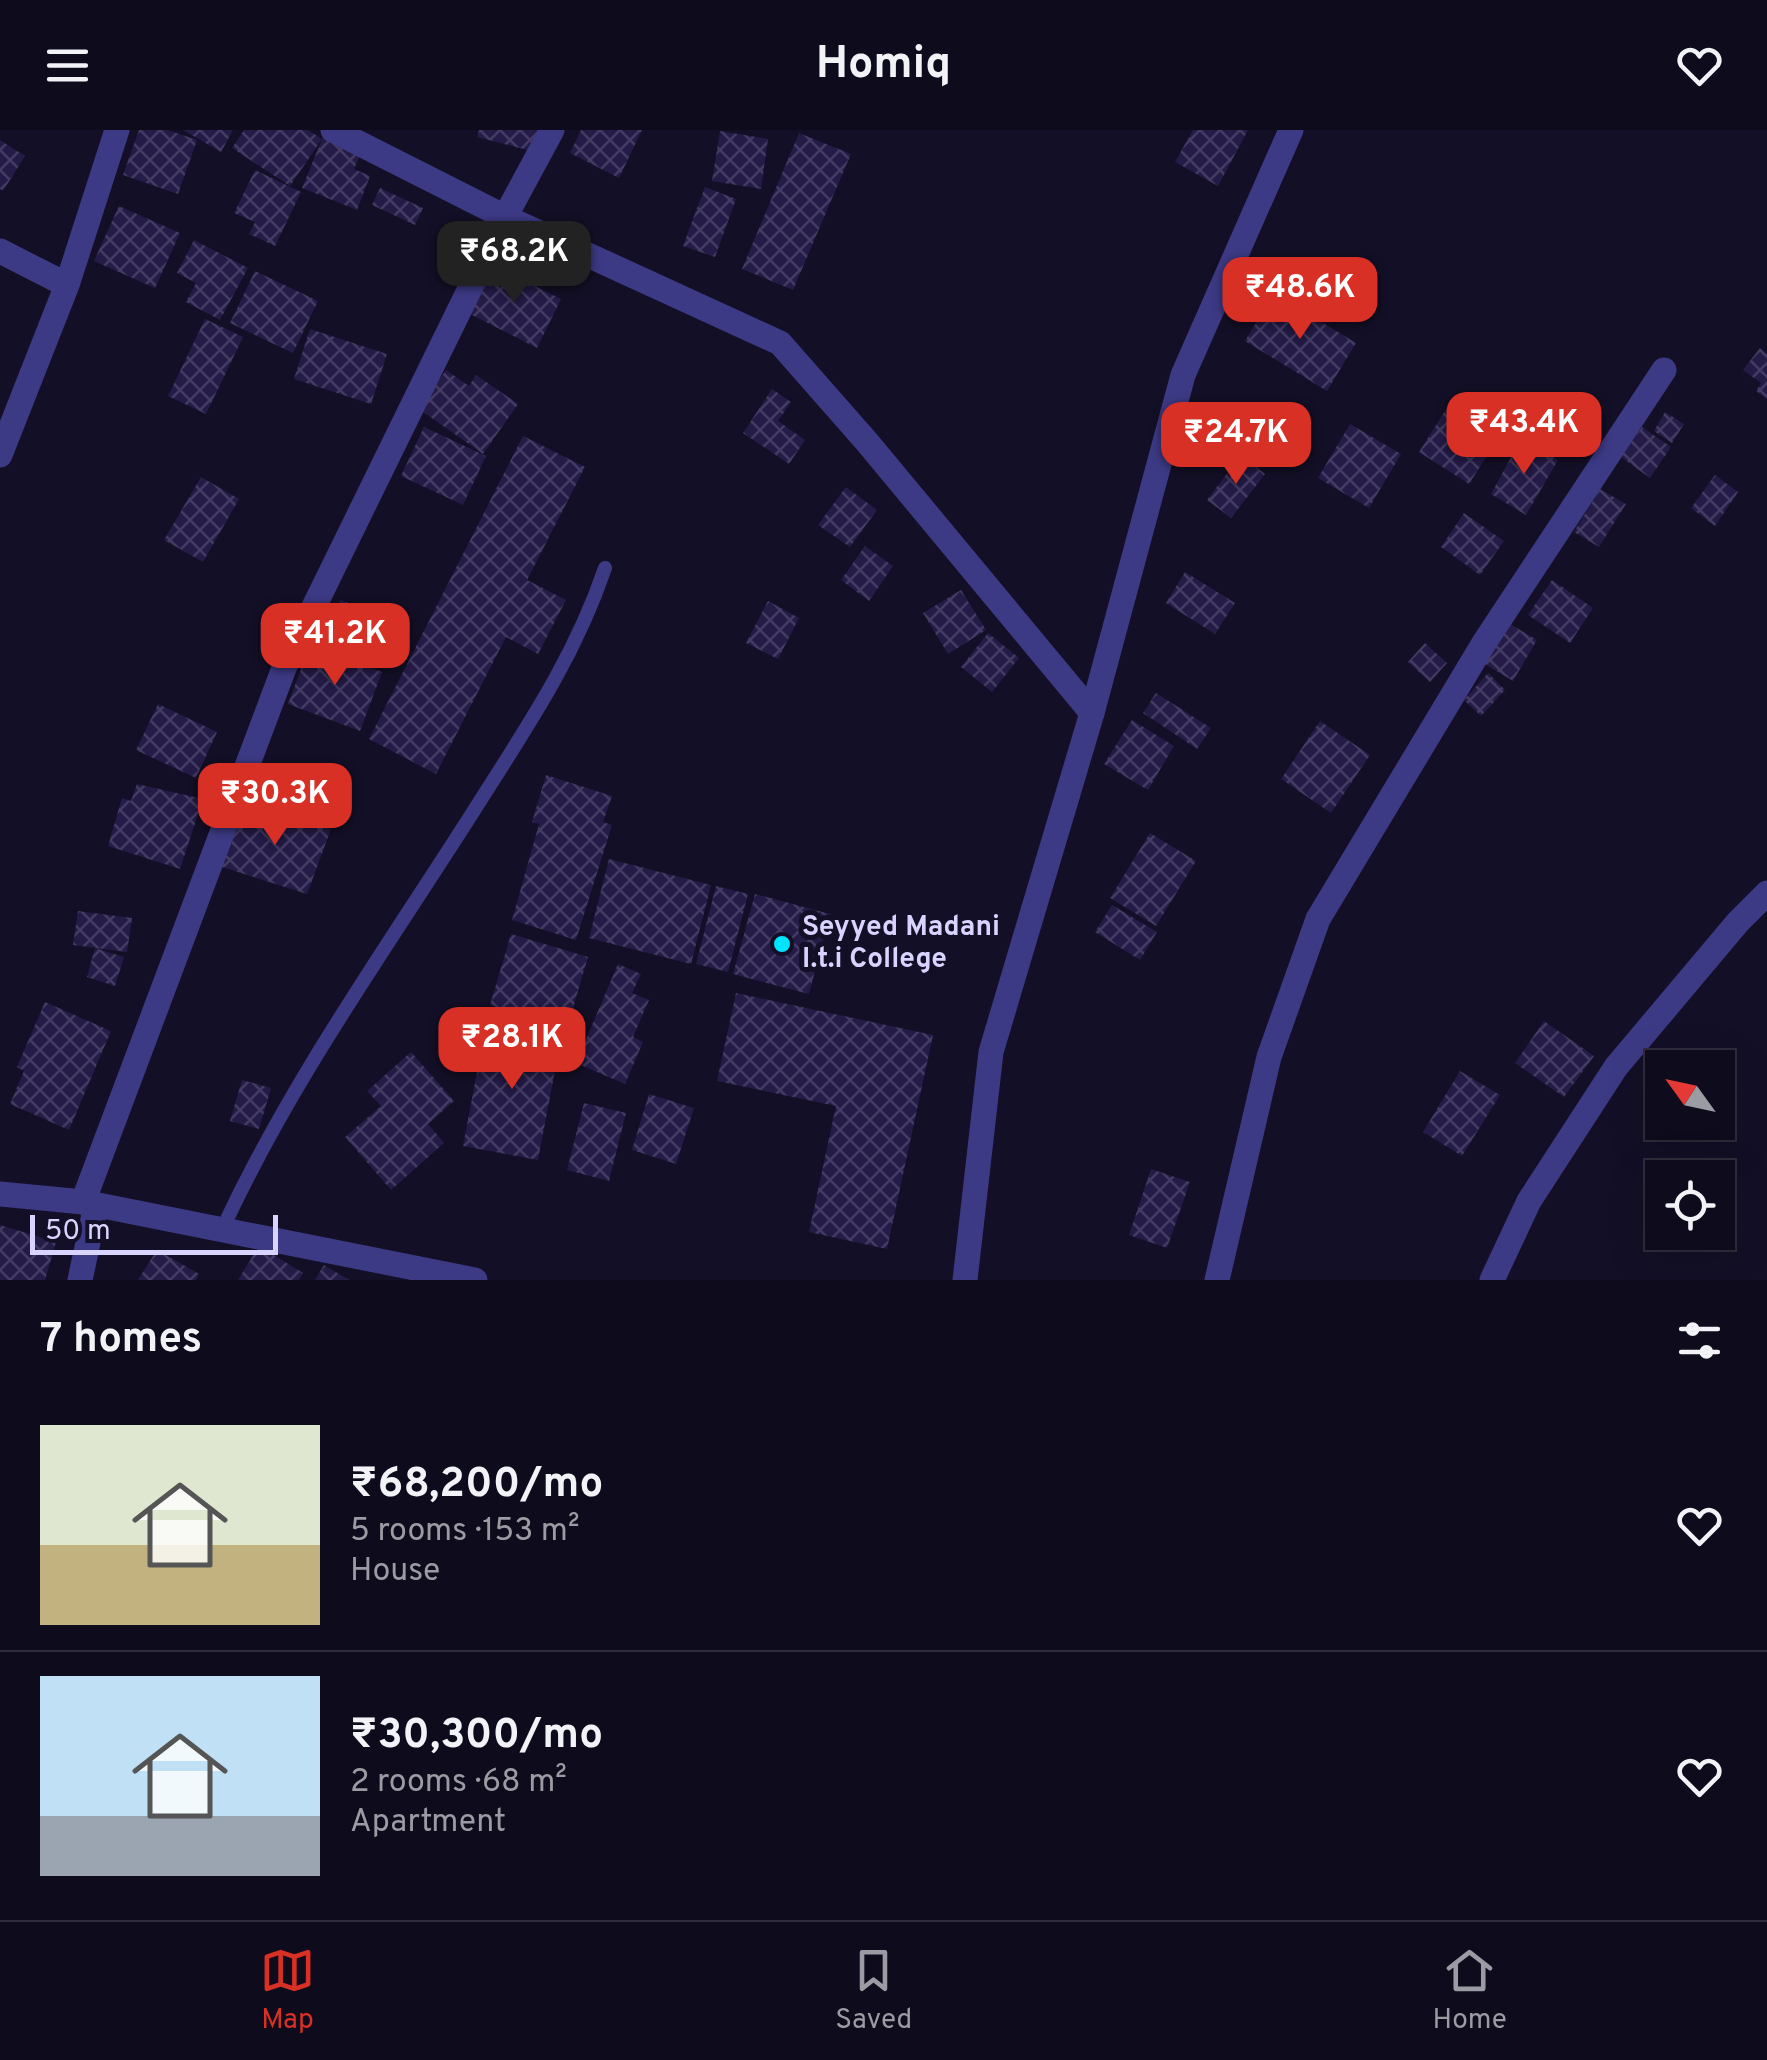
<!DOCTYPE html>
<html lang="en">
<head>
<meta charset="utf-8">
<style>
	:root { --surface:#0e0b1c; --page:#1c1929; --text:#f1f3f6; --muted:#9b9ba3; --line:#2e2b3b; --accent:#d93025 }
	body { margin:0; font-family:Overpass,sans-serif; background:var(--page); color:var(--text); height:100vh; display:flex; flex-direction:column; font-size:38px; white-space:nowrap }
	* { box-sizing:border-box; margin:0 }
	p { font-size:32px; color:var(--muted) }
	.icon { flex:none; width:55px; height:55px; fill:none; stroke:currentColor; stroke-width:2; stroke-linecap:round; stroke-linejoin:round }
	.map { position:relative; height:1150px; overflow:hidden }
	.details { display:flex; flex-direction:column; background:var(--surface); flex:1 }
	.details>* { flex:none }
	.needle { width:65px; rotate:303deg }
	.fabs { position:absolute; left:1645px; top:920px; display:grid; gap:20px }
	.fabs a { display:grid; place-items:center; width:90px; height:90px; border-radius:0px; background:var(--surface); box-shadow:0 10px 40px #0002,0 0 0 2px var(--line); font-size:50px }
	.scale { position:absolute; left:30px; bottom:25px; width:248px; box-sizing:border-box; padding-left:10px; border:5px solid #d9d4ff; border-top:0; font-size:28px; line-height:35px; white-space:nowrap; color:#d9d4ff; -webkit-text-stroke:8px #130f26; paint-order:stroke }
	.price { position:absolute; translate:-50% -85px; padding:0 22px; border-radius:20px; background:var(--accent); color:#fff; font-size:32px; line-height:65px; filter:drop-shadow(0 2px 5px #0008) }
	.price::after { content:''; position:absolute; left:50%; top:60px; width:30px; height:22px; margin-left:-15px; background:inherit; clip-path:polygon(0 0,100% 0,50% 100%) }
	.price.selected { background:#222; color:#fff }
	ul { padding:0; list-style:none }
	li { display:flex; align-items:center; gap:30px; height:250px; padding:0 40px }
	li+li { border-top:2px solid var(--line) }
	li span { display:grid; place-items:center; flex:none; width:280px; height:200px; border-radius:0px; color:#555 }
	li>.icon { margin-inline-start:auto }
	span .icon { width:120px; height:120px; fill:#fffc; stroke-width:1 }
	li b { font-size:42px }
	h2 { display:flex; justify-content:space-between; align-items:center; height:120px; padding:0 40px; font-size:42px }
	header { display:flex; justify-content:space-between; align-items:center; height:130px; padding:0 40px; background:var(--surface); font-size:45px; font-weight:700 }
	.dock { display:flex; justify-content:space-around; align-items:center; height:140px; border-top:2px solid var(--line); background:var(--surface); font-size:28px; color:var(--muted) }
	.dock a { display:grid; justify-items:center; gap:5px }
	.dock .selected { color:var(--accent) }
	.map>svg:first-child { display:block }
	.building { fill:url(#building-cross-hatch) }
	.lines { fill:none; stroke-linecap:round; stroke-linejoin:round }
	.service { stroke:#3d3a85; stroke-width:14 }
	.minor { stroke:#3d3a85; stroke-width:25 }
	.tertiary { stroke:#3d3a85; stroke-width:25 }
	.poi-dot { fill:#00e5ff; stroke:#130f26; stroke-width:4 }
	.labels { text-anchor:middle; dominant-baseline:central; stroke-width:10; stroke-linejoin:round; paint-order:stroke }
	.poi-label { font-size:28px; font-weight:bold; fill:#d9d4ff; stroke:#130f26; text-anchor:start }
</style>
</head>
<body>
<header><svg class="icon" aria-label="menu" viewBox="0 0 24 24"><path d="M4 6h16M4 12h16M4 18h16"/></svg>Homiq<svg class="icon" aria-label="heart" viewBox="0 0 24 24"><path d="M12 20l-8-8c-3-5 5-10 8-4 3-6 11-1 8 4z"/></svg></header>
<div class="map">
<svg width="1767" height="1150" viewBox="0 0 1767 1150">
	<defs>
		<pattern id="building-cross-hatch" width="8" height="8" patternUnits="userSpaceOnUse" patternTransform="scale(2.5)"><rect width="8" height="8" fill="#241b47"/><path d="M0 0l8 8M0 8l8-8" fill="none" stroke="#433b63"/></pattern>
	</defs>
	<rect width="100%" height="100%" fill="#130f26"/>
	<path class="building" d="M139 0H168L197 10 178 64 123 45Z
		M183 0H233L221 22Z
		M244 0H308L322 9 290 56 232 18Z
		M479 0H549L543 24 477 7Z
		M581 0H642L619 48 570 23Z
		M1193 0H1248L1218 56 1175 32Z
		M720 1 768 9 761 59 712 51Z
		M325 2 363 18 354 39 370 46 357 80 302 58Z
		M799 3 851 24 793 160 742 139Z
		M0 10 25 26 3 61 0 59Z
		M255 40 301 62 275 116 249 104 255 92 234 83Z
		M705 57 736 69 715 127 683 116Z
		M380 58 423 78 415 95 372 75Z
		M119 76 180 103 155 158 94 131Z
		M194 110 248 138 220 190 186 172 196 153 177 143Z
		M490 134 561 169 537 218 466 182Z
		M255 141 318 171 293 223 230 193Z
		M1274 163 1356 213 1327 261 1245 211Z
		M205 189 243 207 206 284 168 266Z
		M310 199 387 224 371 274 294 249Z
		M1760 218 1767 224V269L1756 261 1761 253 1743 240Z
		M446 240 469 256 476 245 518 274 483 324 419 279Z
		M772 259 791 272 778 291 805 310 789 334 743 303Z
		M1454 267 1504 299 1469 354 1419 322Z
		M1665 282 1684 294 1672 313 1654 301Z
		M1350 294 1401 324 1369 378 1318 348Z
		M424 297 486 326 463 375 401 346Z
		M1642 297 1671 317 1650 348 1621 327Z
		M523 306 585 337 527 450 566 470 538 524 506 507 436 644 369 609Z
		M1521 309 1558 330 1526 385 1491 364Z
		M1241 325 1265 344 1231 388 1207 370Z
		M1715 345 1738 362 1715 396 1691 378Z
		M201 347 239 369 203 432 164 410Z
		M846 357 877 380 850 417 818 395Z
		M1600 359 1626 374 1599 417 1574 402Z
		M1464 383 1504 411 1480 445 1441 417Z
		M865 416 893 436 869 471 841 450Z
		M1185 442 1235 473 1215 504 1166 473Z
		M1552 450 1593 478 1570 513 1528 485Z
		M961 460 986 500 948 524 923 483Z
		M340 470 400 491 384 538 323 517Z
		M768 471 799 488 778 529 746 513Z
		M1510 494 1537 510 1513 551 1485 534Z
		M988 503 1019 528 992 562 961 537Z
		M1425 513 1447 533 1430 552 1408 532Z
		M310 515 382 542 360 601 288 574Z
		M1488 543 1505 560 1481 586 1464 570Z
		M1156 563 1211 598 1197 619 1143 583Z
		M158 574 217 602 196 648 136 620Z
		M1132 590 1174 616 1148 660 1104 634Z
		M1320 591 1370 625 1331 683 1281 649Z
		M546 645 612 666 603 692 612 695 576 810 512 790 539 694 532 692Z
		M137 654 203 669 180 739 108 716 122 668 131 671Z
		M242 673 331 699 307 764 219 736Z
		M1150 703 1196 731 1156 796 1110 768Z
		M609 729 711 755 691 834 589 808Z
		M716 756 748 764 728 842 696 834Z
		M755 764 830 784 809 864 733 844Z
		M1112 775 1157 802 1140 830 1095 802Z
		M78 781 132 788 127 822 73 815Z
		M511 804 588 827 567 898 490 875Z
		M95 818 124 827 115 856 87 847Z
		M618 834 641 844 632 863 649 870 633 907 643 912 625 954 576 933Z
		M736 863 933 905 887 1119 809 1102 836 976 717 951Z
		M45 872 111 901 69 1000 10 974 24 941 17 937Z
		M1544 891 1594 926 1564 967 1515 933Z
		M486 895 561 909 538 1030 463 1016Z
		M411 922 454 971 428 994 444 1013 391 1060 345 1007 381 976 367 961Z
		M1460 941 1500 965 1462 1026 1423 1002Z
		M242 950 271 958 259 999 230 991Z
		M649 964 694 978 676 1034 632 1020Z
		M584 973 626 983 609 1051 567 1040Z
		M1151 1039 1190 1052 1167 1118 1129 1105Z
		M0 1095 56 1112 45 1150H0Z
		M259 1116 303 1143 299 1150H238Z
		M157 1120 199 1144 196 1150H138Z
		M324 1135 349 1150H315Z"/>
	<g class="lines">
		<path class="service" d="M222 1100C292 948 391 812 480 671 529 594 575 526 605 438"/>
		<path class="minor" d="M333 0 505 87 780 213 867 312 1092 583
			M0 121 67 155
			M0 325 67 155 117 0
			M83 1072 284 538 505 87 552 0
			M80 1150 96 1075
			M1217 1150 1269 927 1318 789 1484 513 1664 240
			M1492 1150 1529 1071 1616 937 1738 792 1767 763"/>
		<path class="tertiary" d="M0 1064 83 1072 475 1150
			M965 1150 991 922 1092 583 1183 245 1291 0"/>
	</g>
	<circle class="poi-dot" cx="782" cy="814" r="10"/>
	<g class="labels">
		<g class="poi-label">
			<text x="802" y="798">Seyyed Madani<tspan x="802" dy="32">I.t.i College</tspan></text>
		</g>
	</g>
</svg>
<div class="fabs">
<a><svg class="needle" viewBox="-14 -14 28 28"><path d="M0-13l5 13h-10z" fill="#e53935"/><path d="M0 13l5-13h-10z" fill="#9b9ba3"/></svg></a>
<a><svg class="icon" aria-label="locate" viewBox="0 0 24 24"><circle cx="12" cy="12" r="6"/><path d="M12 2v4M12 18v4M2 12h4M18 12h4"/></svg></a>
</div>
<div class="scale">50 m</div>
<b class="price selected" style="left:514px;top:176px">₹68.2K</b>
<b class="price" style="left:1300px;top:212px">₹48.6K</b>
<b class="price" style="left:1524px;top:347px">₹43.4K</b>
<b class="price" style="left:1236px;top:357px">₹24.7K</b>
<b class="price" style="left:335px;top:558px">₹41.2K</b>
<b class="price" style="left:275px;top:718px">₹30.3K</b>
<b class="price" style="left:512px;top:962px">₹28.1K</b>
</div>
<section class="details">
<h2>7 homes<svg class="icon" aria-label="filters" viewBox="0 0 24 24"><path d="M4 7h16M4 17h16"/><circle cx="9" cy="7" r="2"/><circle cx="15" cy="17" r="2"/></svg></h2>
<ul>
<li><span style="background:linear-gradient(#dfe7d0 60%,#c2b280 0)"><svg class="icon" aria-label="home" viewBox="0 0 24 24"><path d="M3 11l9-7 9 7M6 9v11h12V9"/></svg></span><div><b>₹68,200/mo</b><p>5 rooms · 153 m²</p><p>House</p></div><svg class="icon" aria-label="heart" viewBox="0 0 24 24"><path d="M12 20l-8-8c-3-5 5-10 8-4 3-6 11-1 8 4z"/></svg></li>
<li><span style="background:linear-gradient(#bfe0f5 70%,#9aa5b1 0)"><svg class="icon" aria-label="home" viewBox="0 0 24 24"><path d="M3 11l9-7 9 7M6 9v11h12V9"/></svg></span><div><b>₹30,300/mo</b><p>2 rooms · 68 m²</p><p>Apartment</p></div><svg class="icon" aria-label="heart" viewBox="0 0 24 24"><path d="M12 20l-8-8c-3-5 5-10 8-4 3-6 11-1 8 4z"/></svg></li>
</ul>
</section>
<nav class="dock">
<a class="selected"><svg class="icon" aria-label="map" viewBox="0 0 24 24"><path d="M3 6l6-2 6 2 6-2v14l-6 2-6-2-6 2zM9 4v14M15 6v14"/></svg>Map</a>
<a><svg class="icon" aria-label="saved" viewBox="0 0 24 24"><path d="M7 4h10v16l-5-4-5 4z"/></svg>Saved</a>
<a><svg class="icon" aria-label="home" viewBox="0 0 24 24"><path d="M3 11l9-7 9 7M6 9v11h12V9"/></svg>Home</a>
</nav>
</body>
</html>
